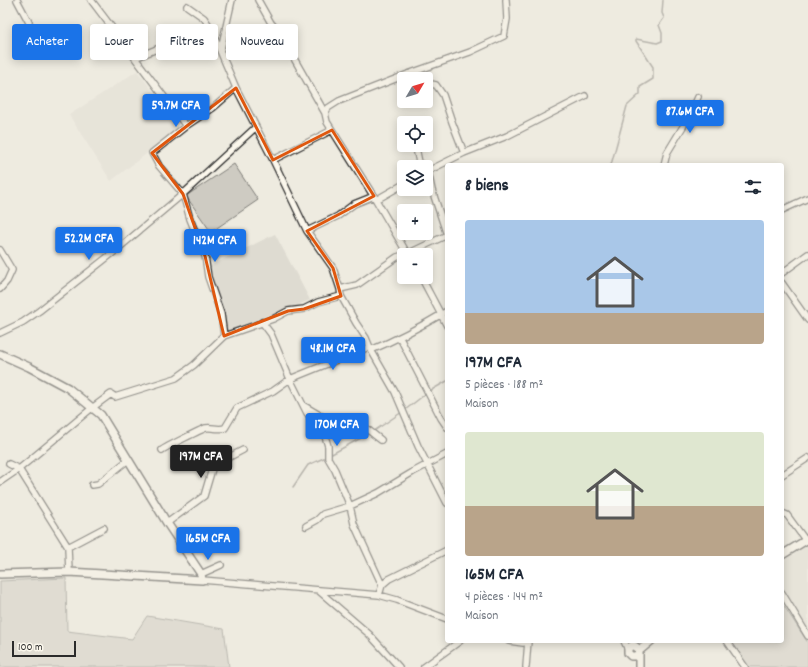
<!DOCTYPE html>
<html lang="fr">
<head>
<meta charset="utf-8">
<style>
	:root { --surface:#fff; --page:#f2f2f3; --text:#1f2937; --muted:#747a83; --accent:#1a73e8 }
	body { margin:0; font-family:Dekko,sans-serif; background:var(--page); color:var(--text); height:100vh; display:flex; flex-direction:column; font-size:15px; white-space:nowrap }
	* { box-sizing:border-box; margin:0 }
	p { font-size:13px; color:var(--muted) }
	.icon { flex:none; width:22px; height:22px; fill:none; stroke:currentColor; stroke-width:2; stroke-linecap:round; stroke-linejoin:round }
	.map { position:relative; flex:1; overflow:hidden }
	.side { position:absolute; left:445px; top:163px; width:339px; height:480px; display:flex; flex-direction:column; background:var(--surface); border-radius:4px; box-shadow:0 2px 10px #0003 }
	.side>* { flex:none }
	.hud { position:absolute; left:12px; top:24px; width:373px; height:36px; display:flex; gap:8px }
	.needle { width:26px; rotate:52deg }
	.controls { position:absolute; left:397px; top:72px; display:grid; gap:8px }
	.controls a { display:grid; place-items:center; width:36px; height:36px; border-radius:4px; background:var(--surface); box-shadow:0 2px 10px #0003; font-size:20px }
	.scale { position:absolute; left:12px; bottom:10px; width:64px; box-sizing:border-box; padding-left:4px; border:2px solid #2b2b2b; border-top:0; font-size:11px; line-height:14px; white-space:nowrap; color:#2b2b2b; -webkit-text-stroke:3px #fbf7ec; paint-order:stroke }
	.price { position:absolute; translate:-50% -34px; padding:0 9px; border-radius:4px; background:var(--accent); color:#fff; font-size:13px; line-height:26px; filter:drop-shadow(0 1px 2px #0008) }
	.price::after { content:''; position:absolute; left:50%; top:24px; width:12px; height:9px; margin-left:-6px; background:inherit; clip-path:polygon(0 0,100% 0,50% 100%) }
	.price.selected { background:#222; color:#fff }
	ul { padding:0; list-style:none }
	li { display:grid; align-content:center; gap:8px; height:212px; padding:0 20px }
	li span { display:grid; place-items:center; height:124px; border-radius:4px; color:#555 }
	li>.icon { margin-inline-start:auto }
	span .icon { width:72px; height:72px; fill:#fffc; stroke-width:1 }
	li b { font-size:17px }
	h2 { display:flex; justify-content:space-between; align-items:center; height:48px; padding:0 20px; font-size:17px }
	.chip { padding:0 14px; border-radius:4px; background:var(--surface); box-shadow:0 2px 10px #0003; font-size:14px; line-height:36px }
	.chip.selected { background:var(--accent); color:#fff }
	.map>svg:first-child { display:block }
	.built { fill:#dedbd1 }
	.green { fill:#cecbc2; stroke:#7c7b76 }
	.lines { fill:none; stroke-linecap:round; stroke-linejoin:round }
	.stream { stroke:#74726e; stroke-width:1.5 }
	.minor-casing { stroke:#2b2b2b; stroke-width:8 }
	.major-casing { stroke:#2b2b2b; stroke-width:10 }
	.minor { stroke:#fbf7ec; stroke-width:5.5 }
	.major { stroke:#fbf7ec; stroke-width:7 }
	.marked { fill:none; stroke:#df570e; stroke-width:3; stroke-linejoin:round }
</style>
</head>
<body>
<div class="map">
<svg width="808" height="667" viewBox="0 0 808 667">
	<rect width="100%" height="100%" fill="#eeebe0"/>
	<filter id="ink" filterUnits="userSpaceOnUse"><feTurbulence type="fractalNoise" baseFrequency=".025" numOctaves="2"/><feDisplacementMap in="SourceGraphic" scale="8" xChannelSelector="R" yChannelSelector="G"/><feConvolveMatrix kernelMatrix="1 2 1 2 8 2 1 2 1" color-interpolation-filters="sRGB"/></filter>
	<g filter="url(#ink)">
		<path class="built" d="M137 71 181 127 111 181 69 115Z
			M275 234 310 300 224 336 210 266Z
			M808 545V631L782 591V562Z"/>
		<path class="green" d="M234 164 258 200 211 232 186 196Z
			M66 578 67 631 132 639 147 616 224 629 229 667H0V581Z
			M782 603 808 643V667H747L731 641H782Z"/>
		<g class="lines">
			<path class="stream" d="M611 165 627 106 640 94V87L653 79V67L636 41V39L657 43 662 41V33L659 25 664 18 662 13 663 0
				M405 410 428 392 447 381
				M374 431 402 412
				M330 455 370 433
				M293 487 308 465 326 457"/>
			<defs>
				<path id="minor" d="M17 0 33 30
					M91 0 135 58 210 27
					M258 0 271 23 279 32 325 113
					M187 6 204 18 210 27 236 88 273 160
					M221 49 232 0
					M135 58 186 126 213 108 236 88
					M408 74 417 79
					M426 83 436 85 443 95 452 122 464 153
					M186 126 152 153 159 166 183 194 256 127
					M332 130 273 160 307 231 333 268 340 289 341 296 356 323 366 338 371 350
					M416 148 420 167
					M664 165 667 153 690 115 698 97
					M428 171 432 190 447 235
					M426 172 464 153 507 136 585 96
					M376 200 404 184
					M782 210 808 198
					M307 231 338 216 354 204 374 196
					M0 250 12 270 7 281 0 289
					M405 255 447 235
					M408 255 376 200 327 122 325 113 328 108 339 101 408 74 470 52 504 36 507 19 506 0
					M782 273 808 254
					M421 277 447 326
					M782 283 808 320
					M340 289 357 285 397 257 404 255
					M447 311C422 326 398 339 371 350L395 392 418 446 447 503
					M262 322 271 334 290 379 307 413 324 433 328 446V458L335 470 350 506 354 524 382 585
					M0 333 23 322 39 311 114 252 183 194 190 219 205 256 208 277 221 314 224 336
					M400 338 441 418 447 427
					M306 407 323 417 352 421 362 425 381 440
					M162 450C166 447 202 429 206 428 213 427 217 430 225 428L237 408 273 391 290 379 369 347
					M782 475 808 458
					M0 482 19 469 9 464
					M92 485 98 484 128 460
					M782 513 787 515 806 541
					M167 523 204 496 212 469 218 463 243 450
					M306 526 317 520 323 514 350 506 378 493 413 472 447 454
					M68 547 104 528
					M69 572 68 547 19 469 92 408 111 394 115 397 176 378 194 365 224 336 273 319 288 311 304 309 318 302 341 296
					M201 574 221 565
					M202 580 379 595 397 600 447 619
					M319 591 369 634 399 667
					M782 593 808 636
					M379 595 382 585 389 579 447 550
					M509 641 523 643 527 641
					M624 641 628 650
					M727 641 745 667
					M424 667 460 641
					M526 667 528 641"/>
				<path id="major" d="M0 354 29 367 68 388 101 415 167 523 201 574 202 580 69 572 0 574
					M782 555 808 539
					M639 651 651 641
					M639 654 635 656H631L628 653V648L633 645 639 649V667"/>
			</defs>
			<use href="#minor" class="minor-casing"/>
			<use href="#major" class="major-casing"/>
			<use href="#minor" class="minor"/>
			<use href="#major" class="major"/>
		</g>
	</g>
	<path d="M0 0H808V667H0ZM236 88 273 160 332 130 374 196 307 231 333 268 341 296 304 309 288 311 224 336 205 256 183 194 152 153Z" fill="#eeebe0" fill-opacity=".55" fill-rule="evenodd"/>
	<path class="marked" d="M236 88 273 160 332 130 374 196 307 231 333 268 341 296 304 309 288 311 224 336 205 256 183 194 152 153Z"/>
</svg>
<div class="controls">
<a><svg class="needle" viewBox="-14 -14 28 28"><path d="M0-13l5 13h-10z" fill="#e53935"/><path d="M0 13l5-13h-10z" fill="#747a83"/></svg></a>
<a><svg class="icon" aria-label="locate" viewBox="0 0 24 24"><circle cx="12" cy="12" r="6"/><path d="M12 2v4M12 18v4M2 12h4M18 12h4"/></svg></a>
<a><svg class="icon" aria-label="layers" viewBox="0 0 24 24"><path d="M12 4l9 5-9 5-9-5zM3 14l9 5 9-5"/></svg></a>
<a>+</a>
<a>−</a>
</div>
<div class="scale">100 m</div>
<b class="price" style="left:176px;top:128px">59.7M CFA</b>
<b class="price" style="left:690px;top:134px">87.6M CFA</b>
<b class="price" style="left:89px;top:261px">52.2M CFA</b>
<b class="price" style="left:215px;top:263px">142M CFA</b>
<b class="price" style="left:333px;top:371px">48.1M CFA</b>
<b class="price" style="left:337px;top:447px">170M CFA</b>
<b class="price selected" style="left:201px;top:479px">197M CFA</b>
<b class="price" style="left:208px;top:561px">165M CFA</b>
<div class="hud">
<a class="chip selected">Acheter</a>
<a class="chip">Louer</a>
<a class="chip">Filtres</a>
<a class="chip">Nouveau</a>
</div>
<section class="side">
<h2>8 biens<svg class="icon" aria-label="filters" viewBox="0 0 24 24"><path d="M4 7h16M4 17h16"/><circle cx="9" cy="7" r="2"/><circle cx="15" cy="17" r="2"/></svg></h2>
<ul>
<li><span style="background:linear-gradient(#a9c7e8 75%,#b9a48a 0)"><svg class="icon" aria-label="home" viewBox="0 0 24 24"><path d="M3 11l9-7 9 7M6 9v11h12V9"/></svg></span><div><b>197M CFA</b><p>5 pièces · 188 m²</p><p>Maison</p></div></li>
<li><span style="background:linear-gradient(#dfe7d0 60%,#b9a48a 0)"><svg class="icon" aria-label="home" viewBox="0 0 24 24"><path d="M3 11l9-7 9 7M6 9v11h12V9"/></svg></span><div><b>165M CFA</b><p>4 pièces · 144 m²</p><p>Maison</p></div></li>
</ul>
</section>
</div>
</body>
</html>
